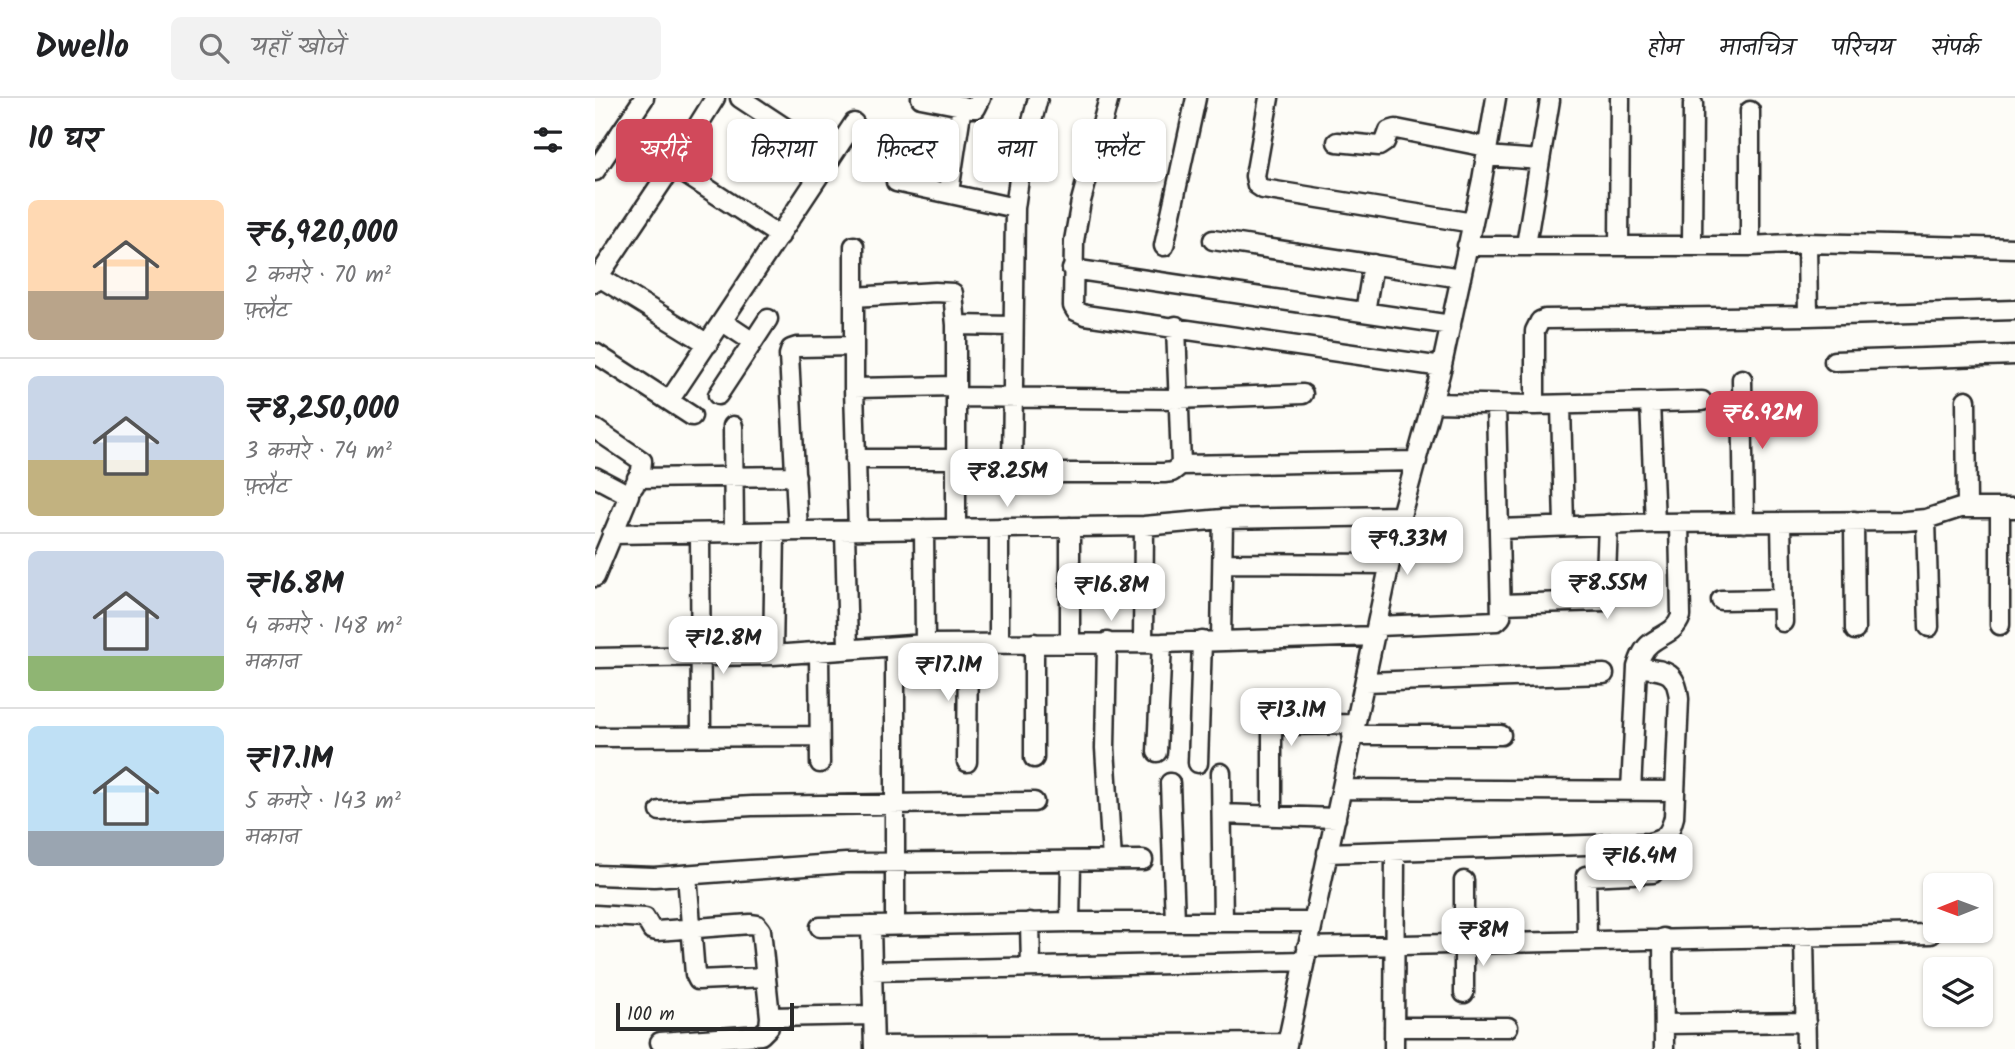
<!DOCTYPE html>
<html lang="hi">
<head>
<meta charset="utf-8">
<style>
	:root { --surface:#fff; --page:#f2f2f2; --text:#202124; --muted:#757577; --line:#e0e0e0; --accent:#d1495b }
	body { margin:0; font-family:Kalam,"Playpen Sans Deva",sans-serif; background:var(--page); color:var(--text); height:100vh; display:flex; flex-direction:column; font-size:26px; white-space:nowrap }
	* { box-sizing:border-box; margin:0 }
	p { font-size:23px; color:var(--muted) }
	.icon { flex:none; width:38px; height:38px; fill:none; stroke:currentColor; stroke-width:2; stroke-linecap:round; stroke-linejoin:round }
	.map { position:relative; flex:1; overflow:hidden }
	.details { display:flex; flex-direction:column; background:var(--surface); width:595px }
	.details>* { flex:none }
	.hud { position:absolute; left:21px; top:21px; width:665px; height:63px; display:flex; gap:14px }
	.needle { width:46px; rotate:269deg }
	.fabs { position:absolute; left:1328px; top:775px; display:grid; gap:14px }
	.fabs a { display:grid; place-items:center; width:70px; height:70px; border-radius:10px; background:var(--surface); box-shadow:0 2px 5px #0004; font-size:35px }
	.scale { position:absolute; left:21px; bottom:18px; width:178px; box-sizing:border-box; padding-left:7px; border:4px solid #2b2b2b; border-top:0; font-size:19px; line-height:24px; white-space:nowrap; color:#2b2b2b; -webkit-text-stroke:5px #fdfcf7; paint-order:stroke }
	.price { position:absolute; translate:-50% -60px; padding:0 16px; border-radius:14px; background:#fff; color:#222; font-size:23px; line-height:46px; filter:drop-shadow(0 2px 4px #0008) }
	.price::after { content:''; position:absolute; left:50%; top:42px; width:21px; height:16px; margin-left:-10px; background:inherit; clip-path:polygon(0 0,100% 0,50% 100%) }
	.price.current { background:var(--accent); color:#fff }
	ul { padding:0; list-style:none }
	li { display:flex; align-items:center; gap:21px; height:175px; padding:0 28px }
	li+li { border-top:2px solid var(--line) }
	li span { display:grid; place-items:center; flex:none; width:196px; height:140px; border-radius:10px; color:#555 }
	li>.icon { margin-inline-start:auto }
	span .icon { width:84px; height:84px; fill:#fffc; stroke-width:1 }
	li b { font-size:30px }
	h2 { display:flex; justify-content:space-between; align-items:center; height:84px; padding:0 28px; font-size:30px }
	.pill { padding:0 24px; border-radius:10px; background:var(--surface); box-shadow:0 2px 5px #0004; font-size:24px; line-height:63px }
	.pill.current { background:var(--accent); color:#fff }
	header { display:flex; align-items:center; gap:42px; box-sizing:border-box; height:98px; padding:0 35px; background:var(--surface); border-bottom:2px solid var(--line) }
	header strong { font-size:33px }
	nav { display:flex; gap:38px; margin-inline-start:auto; font-size:24px }
	.search { width:490px; height:63px; background:var(--page); display:flex; align-items:center; gap:18px; box-sizing:border-box; padding:0 24px; border-radius:10px; color:var(--muted); font-size:26px }
	main { display:flex; flex:1; min-height:0 }
	.map>svg:first-child { display:block }
	.lines { fill:none; stroke-linecap:round; stroke-linejoin:round }
	.minor-casing { stroke:#2b2b2b; stroke-width:23 }
	.minor { stroke:#fdfcf7; stroke-width:18 }
</style>
</head>
<body>
<header>
<strong>Dwello</strong>
<div class="search"><svg class="icon" aria-label="search" viewBox="0 0 24 24"><circle cx="10" cy="10" r="6"/><path d="M15 15l6 6"/></svg>यहाँ खोजें</div>
<nav><a>होम</a><a>मानचित्र</a><a>परिचय</a><a>संपर्क</a></nav>
</header>
<main>
<section class="details">
<h2>10 घर<svg class="icon" aria-label="filters" viewBox="0 0 24 24"><path d="M4 7h16M4 17h16"/><circle cx="9" cy="7" r="2"/><circle cx="15" cy="17" r="2"/></svg></h2>
<ul>
<li><span style="background:linear-gradient(#ffd9b3 65%,#b9a48a 0)"><svg class="icon" aria-label="home" viewBox="0 0 24 24"><path d="M3 11l9-7 9 7M6 9v11h12V9"/></svg></span><div><b>₹6,920,000</b><p>2 कमरे · 70 m²</p><p>फ़्लैट</p></div></li>
<li><span style="background:linear-gradient(#c9d6e8 60%,#c2b280 0)"><svg class="icon" aria-label="home" viewBox="0 0 24 24"><path d="M3 11l9-7 9 7M6 9v11h12V9"/></svg></span><div><b>₹8,250,000</b><p>3 कमरे · 74 m²</p><p>फ़्लैट</p></div></li>
<li><span style="background:linear-gradient(#c9d6e8 75%,#8fb573 0)"><svg class="icon" aria-label="home" viewBox="0 0 24 24"><path d="M3 11l9-7 9 7M6 9v11h12V9"/></svg></span><div><b>₹16.8M</b><p>4 कमरे · 148 m²</p><p>मकान</p></div></li>
<li><span style="background:linear-gradient(#bfe0f5 75%,#9aa5b1 0)"><svg class="icon" aria-label="home" viewBox="0 0 24 24"><path d="M3 11l9-7 9 7M6 9v11h12V9"/></svg></span><div><b>₹17.1M</b><p>5 कमरे · 143 m²</p><p>मकान</p></div></li>
</ul>
</section>
<div class="map">
<svg width="1420" height="951" viewBox="0 0 1420 951">
	<rect width="100%" height="100%" fill="#fdfcf7"/>
	<filter id="ink" filterUnits="userSpaceOnUse"><feTurbulence type="fractalNoise" baseFrequency=".0143" numOctaves="2"/><feDisplacementMap in="SourceGraphic" scale="14" xChannelSelector="R" yChannelSelector="G"/><feConvolveMatrix kernelMatrix="1 2 1 2 8 2 1 2 1" color-interpolation-filters="sRGB"/></filter>
	<g filter="url(#ink)">
		<g class="lines">
			<defs>
				<path id="minor" d="M145 0 236 60
					M326 0 377 10H381L386 0
					M514 0 486 103 479 143 478 208 481 213 490 217 847 269
					M674 0 660 78 662 87 668 91 878 125
					M26 34 185 138
					M742 44 784 48 790 44 794 33 801 31 892 49
					M891 58 945 62
					M0 73 49 0
					M301 84 420 110
					M354 94 367 8
					M618 142 866 180
					M1212 145 1213 218
					M1024 146 1025 0
					M931 147 955 2
					M1097 147 1098 6
					M259 148V290L263 432
					M569 148 601 0
					M872 148H1155L1212 145 1420 150
					M1155 148V13
					M477 171 856 227
					M4 179 113 246
					M0 184 77 69 120 0
					M259 199 340 194 358 195 361 227V431
					M770 214 778 166
					M128 224 158 244 173 221
					M361 227 418 228
					M581 228 586 367
					M0 255 97 318
					M1239 263 1420 257
					M1147 281 1149 425
					M259 290 361 288
					M123 297 158 244
					M361 299 582 301 708 296
					M1371 302 1372 410
					M74 303 259 25
					M1055 304 1060 425
					M837 305 940 307 1107 303
					M940 307V233L945 223 950 221 1213 218 1420 212
					M966 307 969 427
					M138 328 139 434
					M0 331 47 363 46 373 39 388
					M260 361H361
					M361 375H569L577 374 586 367 822 363
					M417 375 420 110 426 66 443 0
					M0 379 34 397 0 479
					M42 380 201 378
					M1405 410V527
					M1331 421 1334 529
					M1259 423 1260 532
					M1186 425 1188 524
					M329 431 330 546
					M904 431 1060 425 1310 423 1331 421 1365 410H1420
					M203 433 194 257 196 251 202 249 259 248
					M250 433 253 551
					M105 435 106 637
					M17 436 549 428 628 421 806 418
					M628 465 795 466
					M1126 502 1187 501
					M906 506 1010 503 1013 426
					M783 528 902 523 906 519 901 307
					M626 542 628 421
					M512 544 510 650 517 762
					M548 544 549 428
					M404 545V430
					M439 545V660
					M475 545V429
					M300 549V827
					M224 554 225 665
					M178 557 180 434
					M0 560 178 557 330 546 567 545 780 538
					M770 584 1009 576
					M757 637H906
					M0 639 224 638
					M562 654 567 545
					M372 664 373 546
					M603 665 607 543
					M626 675 628 824
					M575 685 580 823
					M747 691 1080 693
					M1036 693 1042 569C1045 560 1048 551 1056 545 1069 535 1080 535 1086 518L1084 425
					M65 713 157 708 439 704
					M627 716 741 720
					M677 718V629L683 627 760 626
					M732 755 1054 745C1071 741 1075 735 1079 719L1084 601C1081 570 1068 573 1042 569
					M0 777 59 779 251 765 548 762
					M92 777 100 876 103 882 171 879
					M869 783V895
					M0 817 50 820 57 832 62 833 155 826 162 827 166 832 175 919
					M435 824 436 869
					M475 824 476 763
					M276 828 279 951
					M225 829 475 824H718
					M1209 838 1211 951
					M1068 840 1069 951
					M992 842 991 778 1058 775 1066 764 1068 741
					M712 849 1336 836
					M276 873 710 863
					M1069 926 1211 924
					M799 929H913
					M65 944 166 937 174 929 175 919 278 917
					M279 948 692 945
					M691 951 802 432 845 276 887 82 901 0
					M799 951 800 753"/>
			</defs>
			<use href="#minor" class="minor-casing"/>
			<use href="#minor" class="minor"/>
		</g>
	</g>
</svg>
<div class="fabs">
<a><svg class="needle" viewBox="-14 -14 28 28"><path d="M0-13l5 13h-10z" fill="#e53935"/><path d="M0 13l5-13h-10z" fill="#757577"/></svg></a>
<a><svg class="icon" aria-label="layers" viewBox="0 0 24 24"><path d="M12 4l9 5-9 5-9-5zM3 14l9 5 9-5"/></svg></a>
</div>
<div class="scale">100 m</div>
<b class="price current" style="left:1167px;top:353px">₹6.92M</b>
<b class="price" style="left:412px;top:411px">₹8.25M</b>
<b class="price" style="left:812px;top:479px">₹9.33M</b>
<b class="price" style="left:1012px;top:523px">₹8.55M</b>
<b class="price" style="left:516px;top:525px">₹16.8M</b>
<b class="price" style="left:128px;top:578px">₹12.8M</b>
<b class="price" style="left:353px;top:605px">₹17.1M</b>
<b class="price" style="left:696px;top:650px">₹13.1M</b>
<b class="price" style="left:1044px;top:796px">₹16.4M</b>
<b class="price" style="left:888px;top:870px">₹8M</b>
<div class="hud">
<a class="pill current">खरीदें</a>
<a class="pill">किराया</a>
<a class="pill">फ़िल्टर</a>
<a class="pill">नया</a>
<a class="pill">फ़्लैट</a>
</div>
</div>
</main>
</body>
</html>
